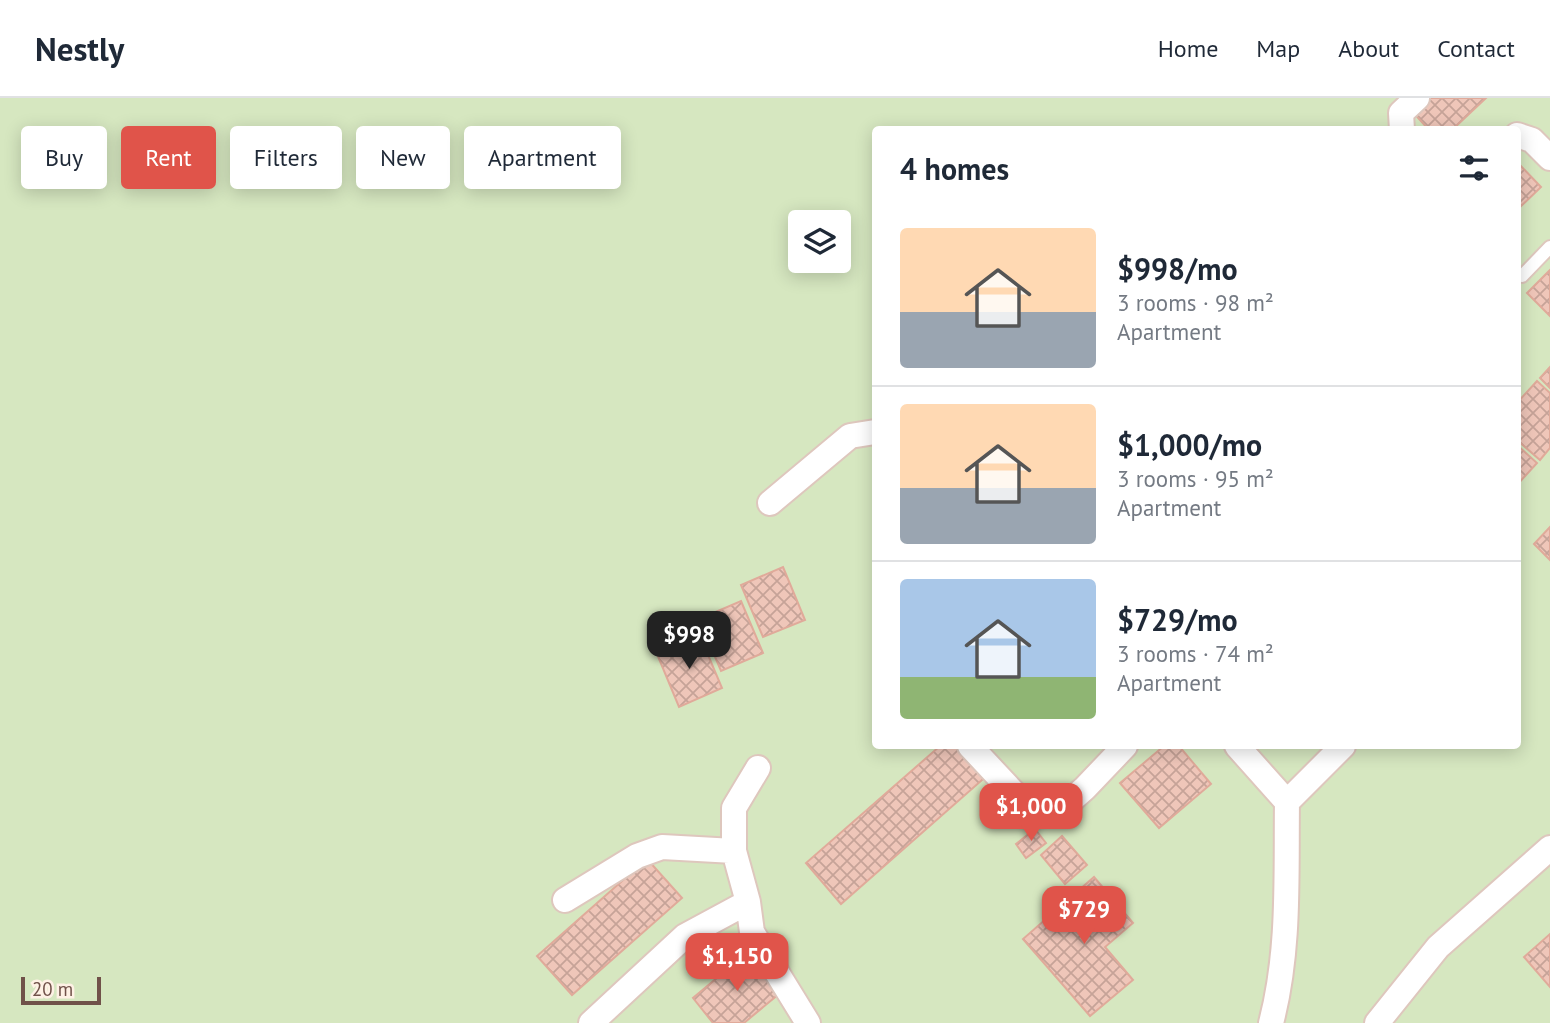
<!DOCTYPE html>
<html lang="en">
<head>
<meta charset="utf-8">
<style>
	:root { --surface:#fff; --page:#f6f6f7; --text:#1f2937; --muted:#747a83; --line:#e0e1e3; --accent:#e0544a }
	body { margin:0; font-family:"PT Sans",sans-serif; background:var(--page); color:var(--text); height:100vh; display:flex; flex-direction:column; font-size:26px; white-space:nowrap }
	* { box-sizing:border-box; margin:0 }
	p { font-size:23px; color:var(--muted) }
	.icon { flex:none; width:38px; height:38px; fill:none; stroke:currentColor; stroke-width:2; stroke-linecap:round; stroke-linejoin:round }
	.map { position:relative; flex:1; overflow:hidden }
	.side { position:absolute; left:872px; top:28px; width:649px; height:623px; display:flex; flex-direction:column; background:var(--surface); border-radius:7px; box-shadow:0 4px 18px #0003 }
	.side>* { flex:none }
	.guide { position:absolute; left:21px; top:28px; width:665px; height:63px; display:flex; gap:14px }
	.buttons { position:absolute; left:788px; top:112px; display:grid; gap:14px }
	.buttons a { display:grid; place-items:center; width:63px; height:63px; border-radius:7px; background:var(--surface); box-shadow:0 4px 18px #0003; font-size:35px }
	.scale { position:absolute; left:21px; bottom:18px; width:80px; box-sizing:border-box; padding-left:7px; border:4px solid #705149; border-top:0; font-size:19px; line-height:24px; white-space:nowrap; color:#705149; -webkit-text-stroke:5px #fef1e5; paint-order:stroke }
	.price { position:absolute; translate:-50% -60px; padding:0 16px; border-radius:14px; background:var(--accent); color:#fff; font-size:23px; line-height:46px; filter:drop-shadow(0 2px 4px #0008) }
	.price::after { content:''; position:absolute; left:50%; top:42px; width:21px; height:16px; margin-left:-10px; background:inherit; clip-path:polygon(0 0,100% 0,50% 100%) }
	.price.on { background:#222; color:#fff }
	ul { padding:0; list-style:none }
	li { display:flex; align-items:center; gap:21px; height:175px; padding:0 28px }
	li+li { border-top:2px solid var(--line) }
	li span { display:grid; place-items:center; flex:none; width:196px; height:140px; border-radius:7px; color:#555 }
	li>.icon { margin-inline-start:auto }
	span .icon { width:84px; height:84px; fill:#fffc; stroke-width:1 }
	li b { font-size:30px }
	h2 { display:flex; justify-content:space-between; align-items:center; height:84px; padding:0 28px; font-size:30px }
	.pill { padding:0 24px; border-radius:7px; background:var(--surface); box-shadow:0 4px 18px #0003; font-size:24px; line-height:63px }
	.pill.on { background:var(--accent); color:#fff }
	header { display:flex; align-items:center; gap:42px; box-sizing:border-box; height:98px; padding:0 35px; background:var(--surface); border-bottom:2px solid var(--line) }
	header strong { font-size:33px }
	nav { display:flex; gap:38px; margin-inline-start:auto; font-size:24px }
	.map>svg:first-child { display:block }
	.park { fill:#d6e7c0; fill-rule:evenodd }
	.building { fill:url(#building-cross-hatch); stroke:#e0aa9a; stroke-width:2 }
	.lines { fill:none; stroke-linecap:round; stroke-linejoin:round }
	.lane-casing { stroke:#dec7bd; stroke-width:16 }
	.street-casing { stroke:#dec7bd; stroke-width:28 }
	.lane { stroke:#fff; stroke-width:12 }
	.street { stroke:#fff; stroke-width:24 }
</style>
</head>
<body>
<header>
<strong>Nestly</strong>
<nav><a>Home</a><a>Map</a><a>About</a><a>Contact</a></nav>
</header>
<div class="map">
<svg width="1550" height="925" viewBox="0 0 1550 925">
	<defs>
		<pattern id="building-cross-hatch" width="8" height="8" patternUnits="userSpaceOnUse" patternTransform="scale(1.75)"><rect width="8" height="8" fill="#efc6b9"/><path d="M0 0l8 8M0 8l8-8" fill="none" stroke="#c6a398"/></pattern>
	</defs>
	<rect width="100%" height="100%" fill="#fbece0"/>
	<path class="park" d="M0 0H1550V925H0ZM875 32H1517V648H875ZM800 124H838V163H800Z"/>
	<path class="building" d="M1425 0H1486L1452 32H1429L1411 12Z
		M1517 64 1541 89 1517 112Z
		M1550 172V218L1527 195Z
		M1550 269V290L1540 280Z
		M1537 283 1550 295V350L1540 362 1517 342V305Z
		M1517 347 1537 365 1517 387Z
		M1550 429V462L1534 446Z
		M783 469 805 522 763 539 741 487Z
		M741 503 763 555 721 573 699 521Z
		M700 538 722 590 679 609 657 556Z
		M940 648H965L990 675 841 806 806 765Z
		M1164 648H1179L1211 686 1159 730 1120 685Z
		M1035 731 1046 745 1026 760 1016 746Z
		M1062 738 1087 767 1065 786 1041 757Z
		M647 761 682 800 572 897 537 858Z
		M1094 779 1133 825 1105 849 1133 882 1090 918 1023 841Z
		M1550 836V889L1524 859Z
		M747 855 780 895 744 925H713L693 900Z"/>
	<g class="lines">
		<defs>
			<path id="lane" d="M1522 178 1550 149"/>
			<path id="street" d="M1402 32 1401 15 1417 0
				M1517 37 1532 42 1550 60
				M770 405 850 338 875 334
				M970 648 1027 709 1059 713 1085 690 1125 648
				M1237 648 1287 704C1286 778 1290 853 1271 925
				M758 670 734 710V753L748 804 752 834 808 925
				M1287 704 1343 648
				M565 802 637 758 662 749 734 753
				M591 925 685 838 748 804
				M1377 925 1438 849 1550 750"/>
		</defs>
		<use href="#lane" class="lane-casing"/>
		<use href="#street" class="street-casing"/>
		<use href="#lane" class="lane"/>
		<use href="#street" class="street"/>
	</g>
</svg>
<div class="buttons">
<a><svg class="icon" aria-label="layers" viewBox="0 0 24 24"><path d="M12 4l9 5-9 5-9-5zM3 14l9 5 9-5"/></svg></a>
</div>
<div class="scale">20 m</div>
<b class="price on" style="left:689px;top:573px">$998</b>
<b class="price" style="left:1031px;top:745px">$1,000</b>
<b class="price" style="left:1084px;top:848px">$729</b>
<b class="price" style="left:737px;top:895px">$1,150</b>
<div class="guide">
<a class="pill">Buy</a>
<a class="pill on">Rent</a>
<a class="pill">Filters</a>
<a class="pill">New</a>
<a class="pill">Apartment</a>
</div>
<section class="side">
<h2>4 homes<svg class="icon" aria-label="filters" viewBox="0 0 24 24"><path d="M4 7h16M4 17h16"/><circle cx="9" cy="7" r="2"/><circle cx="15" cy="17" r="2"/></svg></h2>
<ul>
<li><span style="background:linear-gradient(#ffd9b3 60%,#9aa5b1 0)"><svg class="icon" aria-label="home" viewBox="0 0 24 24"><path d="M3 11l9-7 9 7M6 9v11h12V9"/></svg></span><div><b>$998/mo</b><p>3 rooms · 98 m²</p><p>Apartment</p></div></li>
<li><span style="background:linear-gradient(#ffd9b3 60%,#9aa5b1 0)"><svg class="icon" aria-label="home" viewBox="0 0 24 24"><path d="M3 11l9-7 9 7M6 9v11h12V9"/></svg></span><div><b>$1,000/mo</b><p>3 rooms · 95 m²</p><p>Apartment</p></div></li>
<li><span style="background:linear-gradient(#a9c7e8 70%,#8fb573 0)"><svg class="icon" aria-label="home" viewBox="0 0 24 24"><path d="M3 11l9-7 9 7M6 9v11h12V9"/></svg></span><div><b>$729/mo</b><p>3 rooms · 74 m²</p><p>Apartment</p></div></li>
</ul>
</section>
</div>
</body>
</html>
